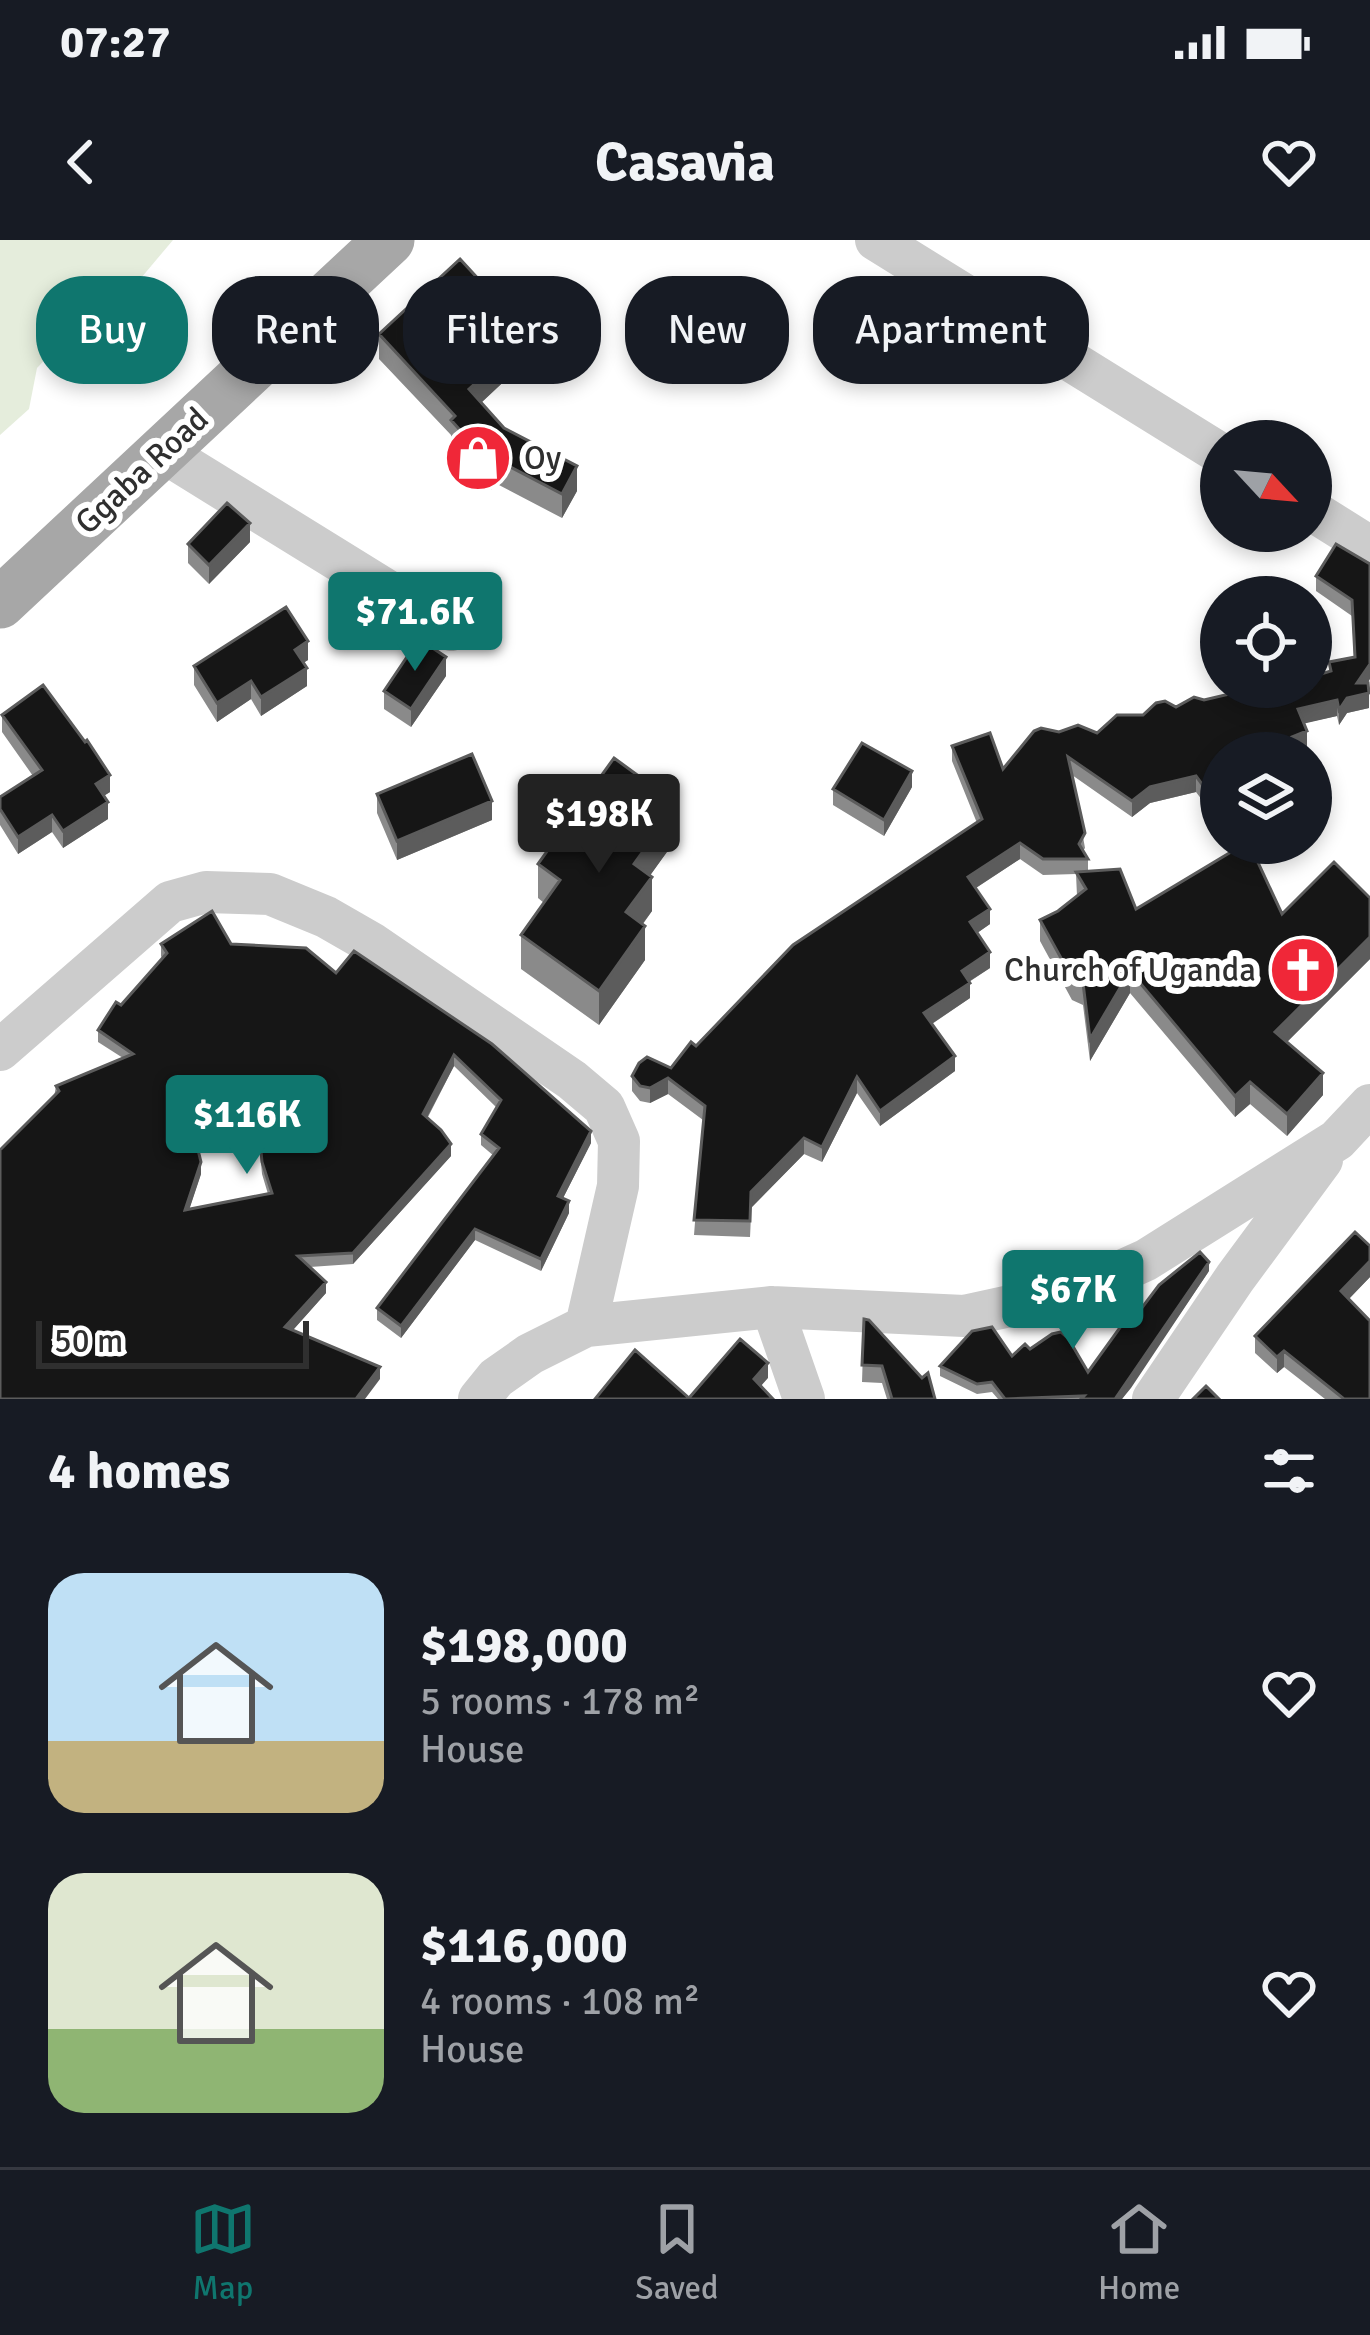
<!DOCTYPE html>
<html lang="en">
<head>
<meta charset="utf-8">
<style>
	:root { --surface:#171b24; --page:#242831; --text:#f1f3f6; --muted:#9ea1a6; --line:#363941; --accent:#0f766e }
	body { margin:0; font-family:Signika,sans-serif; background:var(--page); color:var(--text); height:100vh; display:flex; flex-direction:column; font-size:45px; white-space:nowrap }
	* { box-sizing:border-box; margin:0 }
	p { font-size:39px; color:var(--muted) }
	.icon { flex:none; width:66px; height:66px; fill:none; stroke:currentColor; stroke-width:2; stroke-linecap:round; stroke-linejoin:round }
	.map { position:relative; height:1159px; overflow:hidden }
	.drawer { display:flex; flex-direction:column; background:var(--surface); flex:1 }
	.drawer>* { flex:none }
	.guide { position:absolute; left:36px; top:36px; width:1299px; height:108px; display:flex; gap:24px }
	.needle { width:78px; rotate:116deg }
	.tools { position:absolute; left:1200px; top:180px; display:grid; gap:24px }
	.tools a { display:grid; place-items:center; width:132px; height:132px; border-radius:50%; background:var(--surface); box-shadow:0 6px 18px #0003; font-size:60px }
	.scale { position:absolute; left:36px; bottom:30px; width:273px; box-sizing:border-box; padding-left:12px; border:6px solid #2f2f2f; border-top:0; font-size:33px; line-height:42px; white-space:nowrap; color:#2f2f2f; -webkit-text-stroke:9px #fff; paint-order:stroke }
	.price { position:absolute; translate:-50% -102px; padding:0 27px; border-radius:12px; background:var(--accent); color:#fff; font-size:39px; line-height:78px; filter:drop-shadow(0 3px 6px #0008) }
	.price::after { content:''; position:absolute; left:50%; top:72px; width:36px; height:27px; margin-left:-18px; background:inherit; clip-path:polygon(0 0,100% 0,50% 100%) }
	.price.selected { background:#222; color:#fff }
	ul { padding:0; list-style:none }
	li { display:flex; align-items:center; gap:36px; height:300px; padding:0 48px }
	li span { display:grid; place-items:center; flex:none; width:336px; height:240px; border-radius:36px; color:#555 }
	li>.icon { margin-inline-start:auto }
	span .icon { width:144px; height:144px; fill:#fffc; stroke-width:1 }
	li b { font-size:51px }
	h2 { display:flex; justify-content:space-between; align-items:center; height:144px; padding:0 48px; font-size:51px }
	.tag { padding:0 42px; border-radius:48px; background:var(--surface); box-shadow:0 6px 18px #0003; font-size:42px; line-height:108px }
	.tag.selected { background:var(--accent); color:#fff }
	.status { display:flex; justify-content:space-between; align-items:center; height:84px; padding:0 60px; background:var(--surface); direction:ltr }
	.status svg { height:33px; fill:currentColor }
	header { display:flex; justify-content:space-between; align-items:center; height:156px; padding:0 48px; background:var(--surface); font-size:54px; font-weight:700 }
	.dock { display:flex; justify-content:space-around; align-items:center; height:168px; border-top:3px solid var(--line); background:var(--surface); font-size:33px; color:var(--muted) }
	.dock a { display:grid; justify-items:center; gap:6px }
	.dock .selected { color:var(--accent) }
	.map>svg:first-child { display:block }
	.green { fill:#e5eddc }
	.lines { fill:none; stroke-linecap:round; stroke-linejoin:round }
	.minor { stroke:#ccc; stroke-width:42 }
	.major { stroke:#a7a7a7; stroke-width:51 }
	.wall { fill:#8a8a8a; fill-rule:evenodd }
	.shaded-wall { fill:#5c5c5c }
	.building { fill:#161616; stroke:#5c5c5c; stroke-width:3; fill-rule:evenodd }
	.labels { text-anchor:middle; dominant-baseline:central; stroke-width:12; stroke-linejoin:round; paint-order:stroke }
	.poi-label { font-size:33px; fill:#2f2f2f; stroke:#fff; text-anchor:start }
	.street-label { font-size:33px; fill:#2f2f2f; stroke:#fff }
</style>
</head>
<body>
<div class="status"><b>07:27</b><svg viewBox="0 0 49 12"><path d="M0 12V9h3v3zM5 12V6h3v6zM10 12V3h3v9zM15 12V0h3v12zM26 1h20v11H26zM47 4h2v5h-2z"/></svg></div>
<header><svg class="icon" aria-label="back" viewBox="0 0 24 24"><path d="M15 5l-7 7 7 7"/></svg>Casavia<svg class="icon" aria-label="heart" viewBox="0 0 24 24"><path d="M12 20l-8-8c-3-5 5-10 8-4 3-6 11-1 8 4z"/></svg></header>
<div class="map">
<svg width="1370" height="1159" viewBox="0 0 1370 1159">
	<rect width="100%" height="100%" fill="#fff"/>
	<path class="green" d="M0 0H173L141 38 85 77 37 128 29 169 0 195Z"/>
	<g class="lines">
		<path class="minor" d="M876 0 1221 214
			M163 212 451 390
			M1311 270 1370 307
			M0 810 170 662 206 652 270 654 326 677 373 704 572 840 604 867 619 901 618 946 586 1086
			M772 1067 804 1159
			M479 1159 496 1138 530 1114 586 1086 772 1067 964 1076 1024 1063 1095 1043 1146 1020 1337 900 1370 865
			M1153 1159 1235 1038 1322 920"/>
		<path class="major" d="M0 363 389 0"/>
	</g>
	<path class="wall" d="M379 94 529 118 481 163 504 188 577 251 562 278 497 244 491 250 451 205V195L379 119Z
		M250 302 209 344 188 323V304Z
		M1370 324 1369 468 1347 473 1339 485 1337 476 1304 483 1307 507 1300 509 1221 513V585L1196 552 1150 563 1132 577 1072 535 1085 608 1083 611 1088 619V631L1136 669 1282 674 1370 658V719L1287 802 1323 855 1287 896 1250 864 1235 877 1130 753 1090 821 1083 765 1072 760 1040 701V680L1058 671 1077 656 1076 634 1043 635 1020 619 976 648 990 684 977 693 990 728 969 742 970 758 932 784 955 831 880 886 857 853 822 922 804 914 751 968 750 997 694 995 703 880 668 854 650 863 640 861 632 851V836L671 828 696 806 977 583 952 521V506L1003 529 1059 492 1097 493 1143 475 1204 460 1311 447 1329 432V422L1354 417 1352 376 1316 351V336Z
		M308 420 303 423 307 446 261 476 251 459 217 482 194 445V426Z
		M446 436 411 487 384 469V451Z
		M2 475 110 552 103 556 108 579 63 608 52 592 18 614 0 585V557L33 536 2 492Z
		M912 547 884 596 833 565V549Z
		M377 554 492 580 397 620 377 573Z
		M677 598 650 635 652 671 643 684 645 720 599 785 521 729V695L544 663 538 658V624Z
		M161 704H231L336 733 591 903 563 958 569 973 541 1031 475 1000 401 1098 377 1080V1068L494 916 481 905V894L496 867 454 826 428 877 451 916 353 1024 310 1027 326 1053 293 1090 380 1139 0 1159 56 846 123 818 98 802V790L162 718 161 716ZM259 901 262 934 268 954 189 970 201 934 198 909Z
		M1370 1006V1037L1349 1059 1370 1159H1325L1284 1127 1277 1133 1255 1113V1096Z
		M1209 1031 1122 1159H998L992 1152 977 1154 940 1136V1126L1012 1116 1030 1109 1088 1132 1129 1085Z
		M864 1079 935 1159H887L882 1143 862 1142Z"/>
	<path class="shaded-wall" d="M529 94V118L469 174V149Z
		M497 220V244L491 250V225Z
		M577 226V251L562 278V254Z
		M250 283V302L209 344V325Z
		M308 401V420L295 428V410Z
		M446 417V436L411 487V469Z
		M1370 424V439L1360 455 1369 453V468L1347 473 1339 485V470Z
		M307 428V446L261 476V457Z
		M251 441V459L217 482V463Z
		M1337 460V476L1298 485V469Z
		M1307 491V507L1292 513V497Z
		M912 531V547L884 596V580Z
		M1317 533V548L1311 553V537Z
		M110 535V552L96 561V544Z
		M1196 536V552L1150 563 1132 577V561L1150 547Z
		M492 561V580L397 620V601Z
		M108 562V579L63 608V591Z
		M677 564V598L634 658V624Z
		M52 575V592L18 614V597Z
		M1020 603V619L968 653V637Z
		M652 637V671L626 706V672Z
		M990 669V684L970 698V682Z
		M645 686V720L599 785V751Z
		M1370 697V719L1275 814V792Z
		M990 712V728L962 746V731Z
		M1130 731V753L1090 821V799Z
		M970 743V758L924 789V773Z
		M454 815V826L423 885V874Z
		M955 816V831L880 886V871Z
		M1323 833V855L1287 896V874Z
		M857 837V853L822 922V907Z
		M668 838V854L650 863V848Z
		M1250 842V864L1235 877V856Z
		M591 891V903L558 968V956Z
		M804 898V914L751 968 750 997 751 952Z
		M451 904V916L353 1024V1013Z
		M201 922V934L185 982V970Z
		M569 961V973L541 1031V1019Z
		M475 989V1000L401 1098V1086Z
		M1370 1021V1037L1341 1067V1051Z
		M1209 1022V1031L1131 1148 1122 1159H1115Z
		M326 1042V1053L285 1099V1087Z
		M1284 1111V1127L1277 1133V1117Z
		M768 1123V1138L754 1154V1139Z
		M380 1127V1139L365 1159H356Z"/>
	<path class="building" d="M460 19 529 94 469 149 504 188 577 226 562 254 497 220 491 225 451 180 455 176 379 94Z
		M227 263 250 283 209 325 188 304Z
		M1336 304 1370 324V424L1357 443H1368L1369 453 1347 458 1339 470 1337 460 1298 469 1307 491 1292 497 1303 513H1221V570L1196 536 1150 547 1132 561 1068 517 1085 593 1079 604 1088 619H1043L1020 603 968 637 990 669 970 682 990 712 962 731 970 743 924 773 955 816 880 871 857 837 822 907 804 898 751 952 750 981 694 980 705 866 668 838 650 848 640 846 632 836 639 823 647 817 671 828 691 802 696 806 793 705 982 579 952 506 990 493 1003 529 1034 491 1041 488 1059 492 1078 485 1097 493 1117 475H1143L1156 463 1165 461 1176 467 1194 457 1204 460 1234 453 1238 447 1252 455 1267 447H1311V437L1331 431 1329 422 1355 417 1352 360 1316 336Z
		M286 367 308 401 295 410 307 428 261 457 251 441 217 463 194 426Z
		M419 399 446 417 411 469 384 451Z
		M43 445 85 502 87 500 110 535 96 544 108 562 63 591 52 575 18 597 0 569V557L42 530 2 475Z
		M862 503 912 531 884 580 833 549Z
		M472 514 492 561 397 601 377 554Z
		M614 518 677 564 634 624 652 637 626 672 645 686 599 751 521 695 560 640 538 624Z
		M1246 603H1249L1282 674 1334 622 1370 658V697L1275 792 1323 833 1287 874 1250 842 1235 856 1130 731 1090 799 1083 743 1072 738 1040 680 1058 671 1086 649 1076 632 1120 629 1136 669Z
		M212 671 231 704 306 708 336 733 354 711 492 804 591 891 558 956 569 961 541 1019 475 989 401 1086 377 1068 499 908 481 894 501 860 454 815 423 874 441 890 451 904 353 1013 298 1016 326 1042 285 1087 380 1127 356 1159H0V910L59 851 56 846 133 814 98 790 116 762 121 765 167 713 161 704ZM259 889 262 922 272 953 185 970 201 922 195 898Z
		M1355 992 1370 1006V1021L1341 1051 1370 1081V1159H1344L1284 1111 1277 1117 1255 1096Z
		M1200 1012 1209 1022 1115 1159H1081L1084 1156 1005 1159 992 1142 977 1144 940 1126 972 1091 992 1087 1012 1116 1025 1104 1030 1109 1052 1094 1061 1092 1068 1098 1088 1132 1124 1082 1129 1085 1159 1045Z
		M864 1079 869 1080 922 1138 928 1133 935 1159H892L882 1126 862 1125Z
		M740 1099 768 1123 754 1139 773 1159H595L635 1110 689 1158Z
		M1206 1146 1219 1159H1193Z"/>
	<defs>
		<symbol id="shop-disc" viewBox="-11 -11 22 22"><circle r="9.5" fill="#f02738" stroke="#fff"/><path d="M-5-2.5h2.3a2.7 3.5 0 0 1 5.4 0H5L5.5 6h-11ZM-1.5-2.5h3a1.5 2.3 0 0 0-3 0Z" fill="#fff"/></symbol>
		<symbol id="church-disc" viewBox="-11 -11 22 22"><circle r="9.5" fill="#f02738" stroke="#fff"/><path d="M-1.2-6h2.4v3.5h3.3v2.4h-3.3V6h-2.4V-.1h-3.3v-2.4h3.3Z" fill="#fff"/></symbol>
	</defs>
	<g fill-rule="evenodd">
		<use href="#shop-disc" x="440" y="180" width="76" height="76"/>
		<use href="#church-disc" x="1265" y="692" width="76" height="76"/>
	</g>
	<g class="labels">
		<g class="poi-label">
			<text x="524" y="218">Oy</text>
			<text x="1256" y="730" text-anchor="end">Church of Uganda</text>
		</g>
		<g class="street-label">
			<text transform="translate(142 231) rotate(-43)">Ggaba Road</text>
		</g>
	</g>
</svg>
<div class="tools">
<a><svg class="needle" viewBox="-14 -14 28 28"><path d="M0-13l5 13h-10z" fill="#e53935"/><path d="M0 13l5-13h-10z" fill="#9ea1a6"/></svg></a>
<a><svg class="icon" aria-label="locate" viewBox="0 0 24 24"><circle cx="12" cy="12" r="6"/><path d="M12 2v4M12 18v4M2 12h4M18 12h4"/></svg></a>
<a><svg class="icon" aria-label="layers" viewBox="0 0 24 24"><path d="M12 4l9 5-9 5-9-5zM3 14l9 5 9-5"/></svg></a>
</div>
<div class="scale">50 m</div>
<b class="price" style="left:415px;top:434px">$71.6K</b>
<b class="price selected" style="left:599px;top:636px">$198K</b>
<b class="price" style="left:247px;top:937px">$116K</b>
<b class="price" style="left:1073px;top:1112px">$67K</b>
<div class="guide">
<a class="tag selected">Buy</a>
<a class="tag">Rent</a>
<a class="tag">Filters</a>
<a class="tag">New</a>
<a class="tag">Apartment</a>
</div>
</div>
<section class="drawer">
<h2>4 homes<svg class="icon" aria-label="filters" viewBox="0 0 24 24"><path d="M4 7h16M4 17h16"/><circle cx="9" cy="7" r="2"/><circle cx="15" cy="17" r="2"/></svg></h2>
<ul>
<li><span style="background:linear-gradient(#bfe0f5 70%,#c2b280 0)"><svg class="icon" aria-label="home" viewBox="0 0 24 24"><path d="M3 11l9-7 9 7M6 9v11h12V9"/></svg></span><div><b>$198,000</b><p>5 rooms · 178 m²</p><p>House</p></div><svg class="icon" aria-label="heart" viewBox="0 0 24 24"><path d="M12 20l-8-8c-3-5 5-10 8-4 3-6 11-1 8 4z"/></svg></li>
<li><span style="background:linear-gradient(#dfe7d0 65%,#8fb573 0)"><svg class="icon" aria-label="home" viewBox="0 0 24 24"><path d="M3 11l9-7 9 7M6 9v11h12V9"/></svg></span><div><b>$116,000</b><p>4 rooms · 108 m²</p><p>House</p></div><svg class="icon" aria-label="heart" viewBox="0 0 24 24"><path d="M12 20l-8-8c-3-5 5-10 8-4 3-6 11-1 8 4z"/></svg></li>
</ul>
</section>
<nav class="dock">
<a class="selected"><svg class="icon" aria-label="map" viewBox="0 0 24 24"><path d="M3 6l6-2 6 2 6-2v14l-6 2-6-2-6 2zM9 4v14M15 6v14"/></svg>Map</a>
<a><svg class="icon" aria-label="saved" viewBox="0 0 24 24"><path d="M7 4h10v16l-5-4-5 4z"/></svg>Saved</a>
<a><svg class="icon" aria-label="home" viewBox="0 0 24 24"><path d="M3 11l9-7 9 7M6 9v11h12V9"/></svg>Home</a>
</nav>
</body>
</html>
